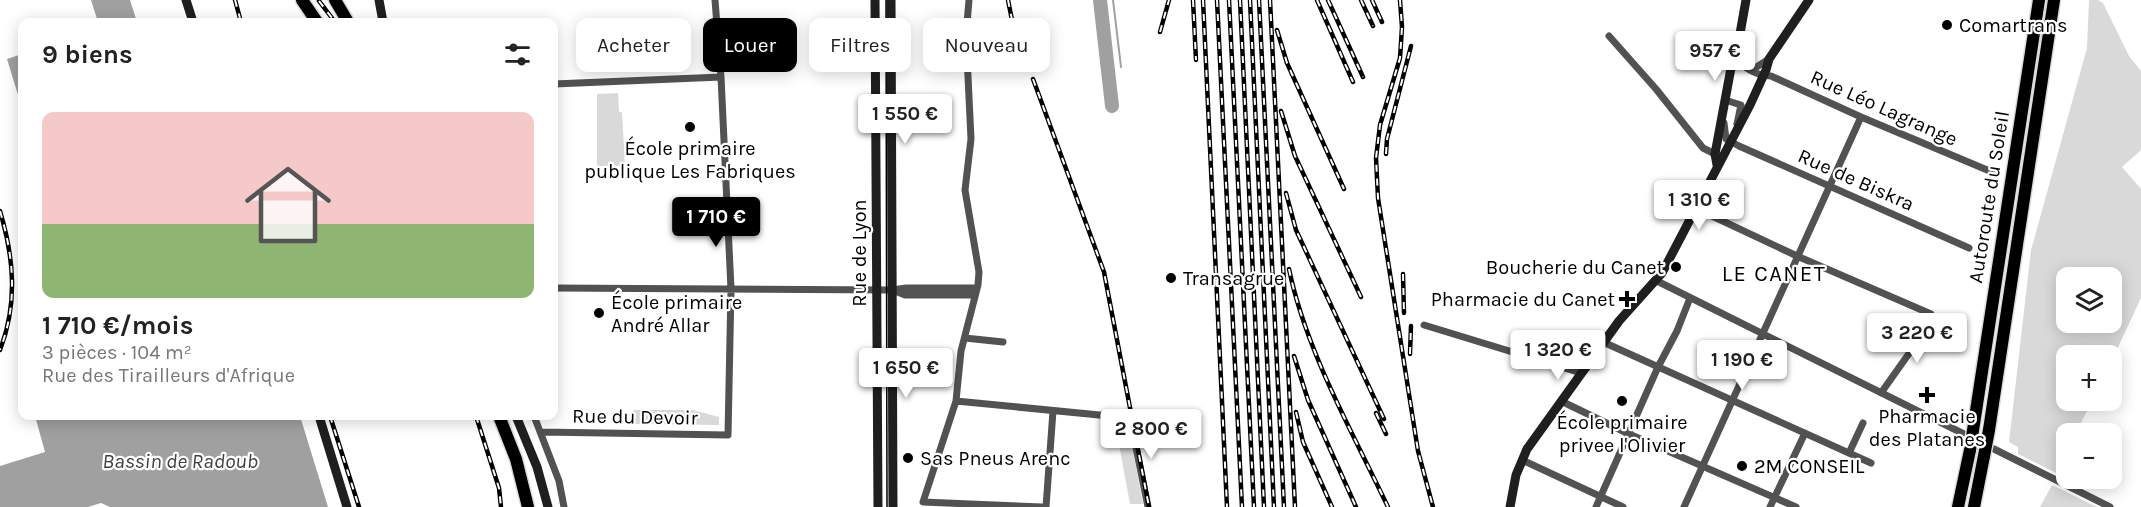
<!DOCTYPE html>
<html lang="fr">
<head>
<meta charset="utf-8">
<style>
	:root { --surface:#fff; --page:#f6f6f6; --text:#222; --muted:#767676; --accent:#000 }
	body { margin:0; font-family:Karla,sans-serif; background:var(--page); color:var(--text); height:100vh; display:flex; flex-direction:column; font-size:22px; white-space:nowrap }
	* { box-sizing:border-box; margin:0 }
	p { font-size:20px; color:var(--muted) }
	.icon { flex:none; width:33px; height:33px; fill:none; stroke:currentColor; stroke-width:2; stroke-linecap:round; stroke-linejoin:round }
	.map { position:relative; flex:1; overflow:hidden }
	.sheet { position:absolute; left:18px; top:18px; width:540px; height:402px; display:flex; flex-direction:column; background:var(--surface); border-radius:12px; box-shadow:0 3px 15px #0003 }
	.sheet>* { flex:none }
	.hud { position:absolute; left:576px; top:18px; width:570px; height:54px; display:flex; gap:12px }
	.buttons { position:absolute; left:2056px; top:267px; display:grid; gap:12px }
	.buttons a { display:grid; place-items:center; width:66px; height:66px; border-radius:12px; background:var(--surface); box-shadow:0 3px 15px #0003; font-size:30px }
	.price { position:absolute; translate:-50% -51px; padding:0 14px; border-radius:6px; background:#fff; color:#222; font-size:20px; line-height:39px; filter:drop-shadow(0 2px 3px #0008) }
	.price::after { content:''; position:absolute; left:50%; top:36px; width:18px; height:14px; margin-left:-9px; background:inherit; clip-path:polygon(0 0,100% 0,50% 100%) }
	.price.selected { background:var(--accent); color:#fff }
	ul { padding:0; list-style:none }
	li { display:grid; align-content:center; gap:12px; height:318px; padding:0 24px }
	li span { display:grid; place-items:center; height:186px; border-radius:12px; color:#555 }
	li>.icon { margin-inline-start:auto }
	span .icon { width:108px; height:108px; fill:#fffc; stroke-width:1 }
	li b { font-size:26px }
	h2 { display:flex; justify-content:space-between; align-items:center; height:72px; padding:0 24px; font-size:26px }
	.pill { padding:0 21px; border-radius:12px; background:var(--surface); box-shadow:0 3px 15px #0003; font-size:21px; line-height:54px }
	.pill.selected { background:var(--accent); color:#fff }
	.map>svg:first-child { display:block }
	.green { fill:#d9d9d9; fill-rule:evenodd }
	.water { fill:#a0a0a0 }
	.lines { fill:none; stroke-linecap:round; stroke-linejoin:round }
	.stream { stroke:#a0a0a0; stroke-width:2 }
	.river { stroke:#a0a0a0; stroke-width:14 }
	.highway-casing { stroke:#dbdbdb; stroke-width:15 }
	.street { stroke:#525252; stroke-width:7 }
	.secondary { stroke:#1f1f1f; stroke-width:9 }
	.highway { stroke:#000; stroke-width:12 }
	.tram { stroke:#000; stroke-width:1.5 }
	.rail-casing { stroke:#000; stroke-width:4.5 }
	.rail { stroke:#fff; stroke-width:2; stroke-dasharray:7; stroke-linecap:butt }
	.highway-bridge-casing { stroke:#dbdbdb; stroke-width:15; stroke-linecap:butt }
	.highway-bridge { stroke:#000; stroke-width:12 }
	.poi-dot { fill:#000; stroke:#fff; stroke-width:2 }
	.labels { text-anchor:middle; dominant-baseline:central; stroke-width:4.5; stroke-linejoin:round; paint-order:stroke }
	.poi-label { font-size:20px; fill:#000; stroke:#fff; text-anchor:start }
	.street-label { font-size:20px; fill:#000; stroke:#fff }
	.water-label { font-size:21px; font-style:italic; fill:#414141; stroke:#fff }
	.quarter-label { font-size:22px; letter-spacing:1.5px; fill:#000; stroke:#fff }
</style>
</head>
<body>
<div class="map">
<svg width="2141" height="507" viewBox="0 0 2141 507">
	<rect width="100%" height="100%" fill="#fff"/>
	<path class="green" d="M2089 0H2098L2103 3 2129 56 2141 71V150L2122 167 2141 189V298L2112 360V356H2067V400L2092 401 2076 433 2067 434V451L2056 473 2018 454V447L2009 442 2031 250 2087 48ZM2067 278H2112V322H2067Z
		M618 93 619 112H622L625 166H597V94Z
		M633 410H693L719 417V425L633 424Z
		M1115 423 1128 426 1143 504H1130Z
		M2052 485 2097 507H2040Z"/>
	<path class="water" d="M91 0H130L137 22H98Z
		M22 54V108L7 59Z
		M35 416H300L328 507H110L101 503 88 507H0V466L45 452Z"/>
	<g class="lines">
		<path class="stream" d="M1113 0 1121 67"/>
		<path class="river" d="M1100 0 1112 106"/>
		<defs>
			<path id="highway" d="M302 0 317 22
				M335 0 348 22
				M499 416 516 459 528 507
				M1974 424 2039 0
				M1989 430 2054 0
				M1958 507 1970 450
				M1974 507 1984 456"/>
		</defs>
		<use href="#highway" class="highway-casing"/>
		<path class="street" d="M969 0 966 35 971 139 965 190 979 272 978 285 961 351 956 401 923 502 1042 507
			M1609 36 1656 89 1703 148 1715 154
			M1736 56C1741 68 1758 76 1771 76L1861 117 1992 172
			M1748 68H1755L1769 59
			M554 84 721 77
			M1725 100 1741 105 1737 124
			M1724 123 1726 139 1739 146 1969 248
			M1695 208 1797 256 1931 314 1932 321 1881 393
			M1655 280 1964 434
			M554 288 892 290 906 288H977
			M895 291 905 295H975
			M1424 325 1581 373
			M965 338 1003 342
			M1603 342 1871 463
			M956 401 1130 418 1148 507
			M1561 401 1629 434 1796 507
			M534 416 559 481 564 507
			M541 432 728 435 731 289 721 77 715 0
			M1994 449 2110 507
			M1849 453 1863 423
			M1522 460 1623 507
			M1046 507 1053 411
			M1596 507 1658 367 1677 331 1690 298
			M1684 507 1861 117
			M1770 507 1805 433"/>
		<path class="secondary" d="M186 0 193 22
			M379 0 383 22
			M875 0 878 507
			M891 0 893 507
			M1717 165 1715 154 1731 68 1736 56 1746 0
			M319 416 347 507
			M516 416 537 467 548 507
			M1510 507 1516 475 1527 449 1619 321 1662 273 1750 105 1766 70 1769 59 1809 0"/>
		<use href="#highway" class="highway"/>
		<path class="tram" d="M886 0 887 507"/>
		<defs>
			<path id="rail" d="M235 0 241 22
				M1008 0 1020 60
				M1193 0 1196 60
				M1203 0 1227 507
				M1217 0 1242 507
				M1229 0 1254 507
				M1240 0 1264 507
				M1250 0 1274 507
				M1259 0 1284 507
				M1270 0 1295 507
				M1317 0 1353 82
				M1328 0 1363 77
				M1361 0 1373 26
				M1372 0 1382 22
				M1400 0 1402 27 1400 58 1380 125 1376 158 1378 198 1418 451 1433 507
				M319 1 335 22
				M1277 30 1287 63 1344 189
				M1160 32 1169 0
				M1033 79 1104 272 1149 507
				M1281 111 1295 156 1361 297
				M1386 154 1387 139 1411 46
				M1286 193 1296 230 1384 419
				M0 211C14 258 18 303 0 350
				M1289 269C1306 351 1352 431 1388 507
				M1403 274 1404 313
				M1410 354 1411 326
				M1294 356 1308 400 1356 507
				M1296 412 1303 442 1332 507
				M1376 413 1386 434
				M330 416 359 507
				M476 416 499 488 501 507"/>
		</defs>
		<use href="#rail" class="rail-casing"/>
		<use href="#rail" class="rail"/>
		<defs>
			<path id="highway-bridge" d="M1970 450 1974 424
				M1984 456 1989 430"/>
		</defs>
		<use href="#highway-bridge" class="highway-bridge-casing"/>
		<use href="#highway-bridge" class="highway-bridge"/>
	</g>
	<g class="poi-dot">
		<circle cx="1947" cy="25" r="6"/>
		<circle cx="690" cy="127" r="6"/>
		<circle cx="1676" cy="267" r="6"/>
		<circle cx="1171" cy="278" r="6"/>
		<path d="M1624 290h6v6h6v6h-6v6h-6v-6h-6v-6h6z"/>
		<circle cx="599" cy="313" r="6"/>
		<path d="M1924 386h6v6h6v6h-6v6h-6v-6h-6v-6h6z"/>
		<circle cx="1622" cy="401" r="6"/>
		<circle cx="908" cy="458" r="6"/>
		<circle cx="1742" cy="466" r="6"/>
	</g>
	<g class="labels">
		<g class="poi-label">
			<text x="1959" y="25">Comartrans</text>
			<text x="690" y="148" text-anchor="middle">École primaire<tspan x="690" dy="23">publique Les Fabriques</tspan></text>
			<text x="1664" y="267" text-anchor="end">Boucherie du Canet</text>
			<text x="1183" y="278">Transagrue</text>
			<text x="1615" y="299" text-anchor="end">Pharmacie du Canet</text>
			<text x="611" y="302">École primaire<tspan x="611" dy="23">André Allar</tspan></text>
			<text x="1927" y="416" text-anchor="middle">Pharmacie<tspan x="1927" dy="23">des Platanes</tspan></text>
			<text x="1622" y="422" text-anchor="middle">École primaire<tspan x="1622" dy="23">privee l'Olivier</tspan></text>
			<text x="920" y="458">Sas Pneus Arenc</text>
			<text x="1754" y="466">2M CONSEIL</text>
		</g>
		<g class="street-label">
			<text transform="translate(1884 108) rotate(24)">Rue Léo Lagrange</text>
			<text transform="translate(1856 180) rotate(24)">Rue de Biskra</text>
			<text transform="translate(1989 197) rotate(-81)">Autoroute du Soleil</text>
			<text transform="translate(859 253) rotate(-90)">Rue de Lyon</text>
			<text transform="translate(635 417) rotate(1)">Rue du Devoir</text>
		</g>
		<g class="water-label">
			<text x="180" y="461">Bassin de Radoub</text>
		</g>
		<g class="quarter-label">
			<text x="1774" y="274">LE CANET</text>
		</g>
	</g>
</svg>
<div class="buttons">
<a><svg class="icon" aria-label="layers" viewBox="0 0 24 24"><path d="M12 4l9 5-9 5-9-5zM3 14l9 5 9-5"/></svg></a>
<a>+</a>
<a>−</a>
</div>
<b class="price" style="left:1715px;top:82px">957 €</b>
<b class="price" style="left:905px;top:145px">1 550 €</b>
<b class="price" style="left:1699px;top:231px">1 310 €</b>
<b class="price selected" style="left:716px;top:248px">1 710 €</b>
<b class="price" style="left:1917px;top:364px">3 220 €</b>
<b class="price" style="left:1558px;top:381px">1 320 €</b>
<b class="price" style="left:1742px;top:391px">1 190 €</b>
<b class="price" style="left:906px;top:399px">1 650 €</b>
<b class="price" style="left:1151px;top:460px">2 800 €</b>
<div class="hud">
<a class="pill">Acheter</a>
<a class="pill selected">Louer</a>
<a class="pill">Filtres</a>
<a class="pill">Nouveau</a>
</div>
<section class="sheet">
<h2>9 biens<svg class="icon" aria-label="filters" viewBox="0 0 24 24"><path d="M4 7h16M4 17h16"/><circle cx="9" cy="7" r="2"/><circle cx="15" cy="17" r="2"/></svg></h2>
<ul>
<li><span style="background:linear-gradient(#f6c9c9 60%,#8fb573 0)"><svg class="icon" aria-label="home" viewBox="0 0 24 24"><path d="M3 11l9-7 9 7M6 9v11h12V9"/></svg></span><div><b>1 710 €/mois</b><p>3 pièces · 104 m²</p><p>Rue des Tirailleurs d'Afrique</p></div></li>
</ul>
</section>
</div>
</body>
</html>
